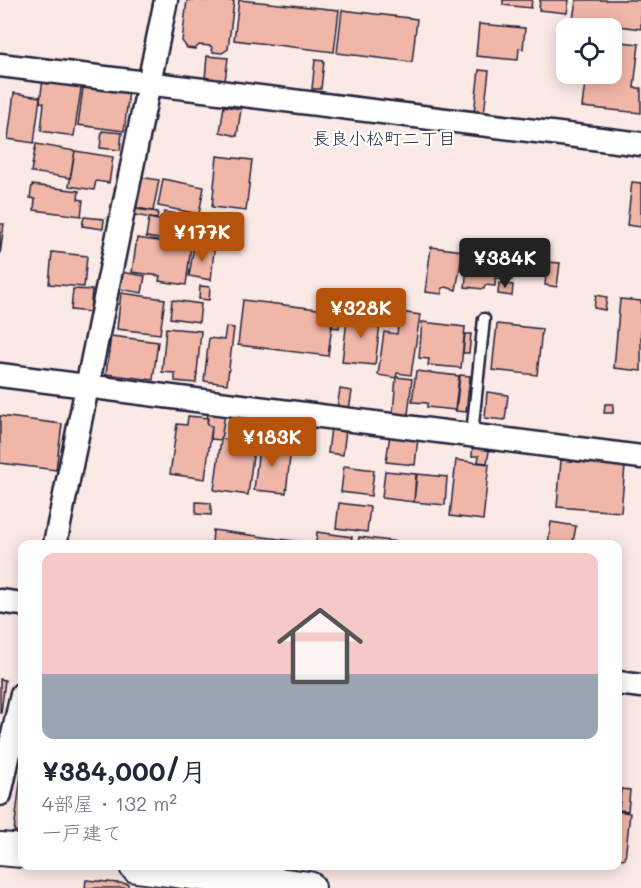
<!DOCTYPE html>
<html lang="ja">
<head>
<meta charset="utf-8">
<style>
	:root { --surface:#fff; --page:#f6f6f7; --text:#1f2937; --muted:#747a83; --accent:#b45309 }
	body { margin:0; font-family:Mali,"Klee One",sans-serif; background:var(--page); color:var(--text); height:100vh; display:flex; flex-direction:column; font-size:22px; white-space:nowrap }
	* { box-sizing:border-box; margin:0 }
	p { font-size:20px; color:var(--muted) }
	.icon { flex:none; width:33px; height:33px; fill:none; stroke:currentColor; stroke-width:2; stroke-linecap:round; stroke-linejoin:round }
	.map { position:relative; flex:1; overflow:hidden }
	.drawer { position:absolute; left:18px; top:540px; width:604px; height:330px; display:flex; flex-direction:column; background:var(--surface); border-radius:12px; box-shadow:0 3px 15px #0003 }
	.drawer>* { flex:none }
	.buttons { position:absolute; left:556px; top:18px; display:grid; gap:12px }
	.buttons a { display:grid; place-items:center; width:66px; height:66px; border-radius:12px; background:var(--surface); box-shadow:0 3px 15px #0003; font-size:30px }
	.price { position:absolute; translate:-50% -51px; padding:0 14px; border-radius:6px; background:var(--accent); color:#fff; font-size:20px; line-height:39px; filter:drop-shadow(0 2px 3px #0008) }
	.price::after { content:''; position:absolute; left:50%; top:36px; width:18px; height:14px; margin-left:-9px; background:inherit; clip-path:polygon(0 0,100% 0,50% 100%) }
	.price.selected { background:#222; color:#fff }
	ul { padding:0; list-style:none }
	li { display:grid; align-content:center; gap:12px; height:318px; padding:0 24px }
	li span { display:grid; place-items:center; height:186px; border-radius:12px; color:#555 }
	li>.icon { margin-inline-start:auto }
	span .icon { width:108px; height:108px; fill:#fffc; stroke-width:1 }
	li b { font-size:26px }
	.map>svg:first-child { display:block }
	.building { fill:#f0b6a8; stroke:#22223b; stroke-width:1.5 }
	.lines { fill:none; stroke-linecap:round; stroke-linejoin:round }
	.lane-casing { stroke:#22223b; stroke-width:15 }
	.street-casing { stroke:#22223b; stroke-width:27 }
	.secondary-casing { stroke:#22223b; stroke-width:36 }
	.lane { stroke:#fff; stroke-width:10 }
	.street { stroke:#fff; stroke-width:22 }
	.secondary { stroke:#fff; stroke-width:32 }
	.labels { text-anchor:middle; dominant-baseline:central; stroke-width:4.5; stroke-linejoin:round; paint-order:stroke }
	.neighbourhood-label { font-size:18px; fill:#22223b; stroke:#fff }
</style>
</head>
<body>
<div class="map">
<svg width="641" height="888" viewBox="0 0 641 888">
	<rect width="100%" height="100%" fill="#fae9e5"/>
	<filter id="ink" filterUnits="userSpaceOnUse"><feTurbulence type="fractalNoise" baseFrequency=".0167" numOctaves="2"/><feDisplacementMap in="SourceGraphic" scale="12" xChannelSelector="R" yChannelSelector="G"/><feConvolveMatrix kernelMatrix="1 2 1 2 8 2 1 2 1" color-interpolation-filters="sRGB"/></filter>
	<g filter="url(#ink)">
		<path class="building" d="M187 0 234 1 228 49 222 53 213 52 211 46 199 45 195 49 187 48 182 41Z
			M239 0 339 10 334 52 234 40Z
			M503 0H532L531 8 503 5Z
			M540 0H569L567 13 539 10Z
			M576 0H641V29L573 20Z
			M342 10 417 19 412 62 337 53Z
			M479 24 525 28 523 49 519 48 518 60 476 56Z
			M612 41 639 44 634 88H641V113L582 107 586 74H612Z
			M207 56 228 58 225 81 205 79Z
			M315 60 324 61 321 89H312Z
			M479 70 489 71 484 114 474 113Z
			M43 78 82 82 74 136 41 131 44 103 40 102Z
			M97 87 129 91 124 131 78 125 83 88 97 89Z
			M14 93 40 97 34 143 8 139Z
			M224 106 241 109 237 136 220 132Z
			M102 131 122 133 120 150 100 148Z
			M36 144 75 151 70 178 31 172Z
			M75 151 113 157 109 183 96 181 94 190 69 186Z
			M217 156 252 160 246 211 212 207Z
			M140 177 159 180 153 211 133 207Z
			M163 179 204 187 199 214 158 206Z
			M632 182 641 183V227L627 225Z
			M32 185 79 191 78 199 83 200 81 216 34 210 35 199 30 198Z
			M135 209 158 212 157 219 134 215Z
			M164 212 200 217 196 244 146 237 149 218 163 221Z
			M84 217 104 219 103 229 82 226Z
			M0 224H4L0 255Z
			M137 238 191 246 186 285 159 281 160 276 132 272Z
			M194 246 214 250 211 280 189 276Z
			M431 247 463 251 456 290 446 287 442 288V294L425 292Z
			M475 251 514 257 512 280 495 278V286L485 285 484 289 465 287 468 257 475 258Z
			M52 252 87 256 84 287 49 284Z
			M547 262 560 263 557 287 545 285Z
			M121 272 145 276 142 293 119 289Z
			M499 283 513 285 512 296 498 294Z
			M200 286 210 287 209 300 199 299Z
			M73 289 92 290 90 312 71 310Z
			M121 293 165 299 160 334 117 329Z
			M390 295 399 296 396 318 387 317Z
			M596 295 607 297 605 310 594 308Z
			M620 299 641 301V371L614 368Z
			M172 300 201 304 199 322 170 318Z
			M243 300 334 311 328 356 238 345Z
			M334 311 342 312 339 328 331 327Z
			M348 312 381 316 375 365 342 362Z
			M400 312 420 315 411 375 397 373 396 378 378 375 384 332 397 334Z
			M422 322 465 327 461 368 428 365 429 359 419 358Z
			M497 324 542 329 537 375 492 370Z
			M226 327 234 328 227 384 204 381 209 338 224 340Z
			M166 328 201 331 196 383 175 381V373L162 372Z
			M465 334H471L469 353H463Z
			M111 336 158 342 153 380 106 374Z
			M416 371 459 376 455 410 427 407V403L412 402Z
			M460 375 470 376 466 412 456 411Z
			M396 377 412 379 408 415 393 413Z
			M340 389 352 391 349 410 337 408Z
			M487 392 508 395 505 420 485 418Z
			M605 404H613V413H604Z
			M208 410 225 413 221 440 211 439 212 426 207 425Z
			M242 413 260 416 257 438 239 436Z
			M0 416 62 424 56 470 0 463Z
			M188 416 208 418 207 425 212 426 205 479 170 474 177 424 187 425Z
			M284 421 294 422 292 442 282 441Z
			M331 427 346 429 343 455 328 453Z
			M390 434 418 438 415 465 386 462Z
			M221 439 249 442 248 447 254 448 248 495 214 490Z
			M260 440 278 442V447L291 448 286 493 254 490Z
			M473 444 490 446 487 463 478 462 479 456H472Z
			M456 460 489 464 483 520 450 516Z
			M561 460 625 466 621 512 557 507Z
			M344 466 374 470 371 496 341 492Z
			M385 471 416 474 414 502 382 498Z
			M417 474 447 477 445 505 414 502Z
			M196 502 211 503V515L196 514Z
			M339 503 370 507 367 532 336 528Z
			M551 522 576 526 573 542 587 544H548Z
			M213 530 301 542V544H212Z
			M317 532 352 537 351 544H316Z
			M359 537 406 543V544H358Z
			M0 679 5 680 1 713H0Z
			M22 767V832L14 831Z
			M621 789 630 790 628 811 619 810Z
			M618 811 630 813 625 859 618 858Z
			M86 880 128 884V888H85Z"/>
		<g class="lines">
			<defs>
				<path id="lane" d="M472 434 484 319"/>
				<path id="street" d="M0 65 641 144
					M0 375 641 457
					M55 544 166 0
					M0 601 22 604
					M618 683 641 686
					M0 794 22 694"/>
				<path id="secondary" d="M0 849 22 851
					M136 866 309 888"/>
			</defs>
			<use href="#lane" class="lane-casing"/>
			<use href="#street" class="street-casing"/>
			<use href="#secondary" class="secondary-casing"/>
			<use href="#lane" class="lane"/>
			<use href="#street" class="street"/>
			<use href="#secondary" class="secondary"/>
		</g>
	</g>
	<g class="labels">
		<g class="neighbourhood-label">
			<text x="384" y="138">長良小松町二丁目</text>
		</g>
	</g>
</svg>
<div class="buttons">
<a><svg class="icon" aria-label="locate" viewBox="0 0 24 24"><circle cx="12" cy="12" r="6"/><path d="M12 2v4M12 18v4M2 12h4M18 12h4"/></svg></a>
</div>
<b class="price" style="left:202px;top:263px">¥177K</b>
<b class="price selected" style="left:505px;top:289px">¥384K</b>
<b class="price" style="left:361px;top:339px">¥328K</b>
<b class="price" style="left:272px;top:468px">¥183K</b>
<section class="drawer">
<ul>
<li><span style="background:linear-gradient(#f6c9c9 65%,#9aa5b1 0)"><svg class="icon" aria-label="home" viewBox="0 0 24 24"><path d="M3 11l9-7 9 7M6 9v11h12V9"/></svg></span><div><b>¥384,000/月</b><p>4部屋 · 132 m²</p><p>一戸建て</p></div></li>
</ul>
</section>
</div>
</body>
</html>
